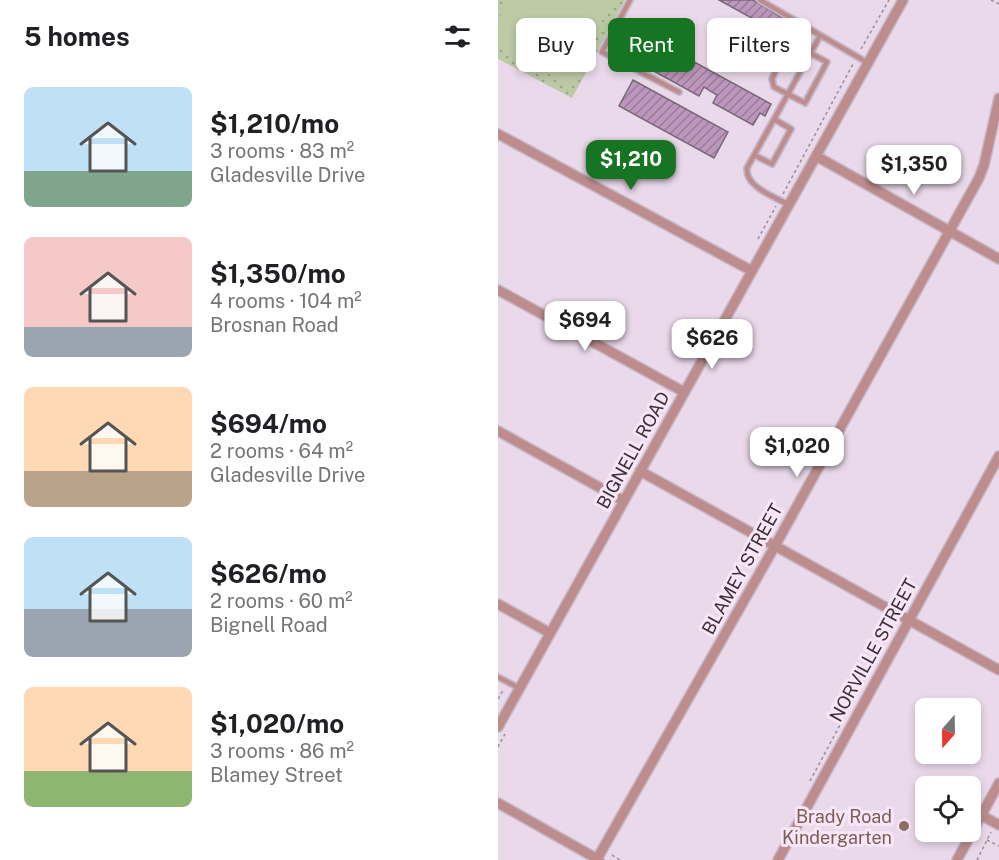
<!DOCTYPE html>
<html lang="en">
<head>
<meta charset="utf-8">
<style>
	:root { --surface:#fff; --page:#f2f2f2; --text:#202124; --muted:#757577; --accent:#167423 }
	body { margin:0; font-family:"Public Sans",sans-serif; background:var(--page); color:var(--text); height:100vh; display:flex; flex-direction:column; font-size:22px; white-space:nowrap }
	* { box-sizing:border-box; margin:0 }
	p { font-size:20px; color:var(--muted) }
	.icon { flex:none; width:33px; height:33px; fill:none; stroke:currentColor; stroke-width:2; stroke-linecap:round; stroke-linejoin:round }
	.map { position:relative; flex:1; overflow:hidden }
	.side { display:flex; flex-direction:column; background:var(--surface); width:498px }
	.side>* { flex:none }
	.banner { position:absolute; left:18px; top:18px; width:393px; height:54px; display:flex; gap:12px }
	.needle { width:39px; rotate:200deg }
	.tools { position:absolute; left:417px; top:698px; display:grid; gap:12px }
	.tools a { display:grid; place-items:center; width:66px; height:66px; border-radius:9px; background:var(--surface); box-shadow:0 3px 9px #0003; font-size:30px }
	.price { position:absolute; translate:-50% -51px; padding:0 14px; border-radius:12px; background:#fff; color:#222; font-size:20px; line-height:39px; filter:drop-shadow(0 2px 3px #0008) }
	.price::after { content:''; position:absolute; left:50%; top:36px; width:18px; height:14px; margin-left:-9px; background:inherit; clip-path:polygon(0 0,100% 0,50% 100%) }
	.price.selected { background:var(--accent); color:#fff }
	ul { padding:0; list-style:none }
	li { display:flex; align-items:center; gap:18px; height:150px; padding:0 24px }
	li span { display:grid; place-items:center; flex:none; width:168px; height:120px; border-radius:9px; color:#555 }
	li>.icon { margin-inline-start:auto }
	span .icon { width:72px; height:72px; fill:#fffc; stroke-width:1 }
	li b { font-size:26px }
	h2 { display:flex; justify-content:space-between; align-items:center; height:72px; padding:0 24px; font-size:26px }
	.tag { padding:0 21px; border-radius:9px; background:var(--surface); box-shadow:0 3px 9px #0003; font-size:21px; line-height:54px }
	.tag.selected { background:var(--accent); color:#fff }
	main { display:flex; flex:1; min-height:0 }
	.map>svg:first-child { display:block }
	.green { fill:url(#green-dots) }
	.pitch { fill:#bdcaa6 }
	.building { fill:url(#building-hatch); stroke:#786978; stroke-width:1.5 }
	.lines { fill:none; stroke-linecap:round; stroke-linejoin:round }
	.service-casing { stroke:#c6b7c6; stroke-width:8 }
	.minor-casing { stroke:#c6b7c6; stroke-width:12 }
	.path { stroke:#978c97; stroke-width:1.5; stroke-dasharray:3 3; stroke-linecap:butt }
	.service { stroke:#bd8d8e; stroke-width:4.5 }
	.minor { stroke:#bd8d8e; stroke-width:9 }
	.education-dot { fill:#8d6e63; stroke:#f8e6f7; stroke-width:2 }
	.labels { text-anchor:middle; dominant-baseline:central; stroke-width:6; stroke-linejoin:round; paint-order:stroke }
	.street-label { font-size:18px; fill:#373137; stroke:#f8e6f7 }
	.education-label { font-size:18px; fill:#785e54; stroke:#f8e6f7; text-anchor:end }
</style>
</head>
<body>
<main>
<section class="side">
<h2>5 homes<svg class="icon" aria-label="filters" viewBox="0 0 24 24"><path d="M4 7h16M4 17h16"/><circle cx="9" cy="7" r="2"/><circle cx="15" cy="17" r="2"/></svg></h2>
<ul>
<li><span style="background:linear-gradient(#bfe0f5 70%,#7fa58c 0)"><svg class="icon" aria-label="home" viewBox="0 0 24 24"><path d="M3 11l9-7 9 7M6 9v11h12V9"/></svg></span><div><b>$1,210/mo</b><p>3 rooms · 83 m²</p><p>Gladesville Drive</p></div></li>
<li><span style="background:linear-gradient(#f6c9c9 75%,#9aa5b1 0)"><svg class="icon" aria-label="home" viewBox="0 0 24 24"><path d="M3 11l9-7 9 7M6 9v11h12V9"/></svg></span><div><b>$1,350/mo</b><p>4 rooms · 104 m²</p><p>Brosnan Road</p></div></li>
<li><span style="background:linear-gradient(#ffd9b3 70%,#b9a48a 0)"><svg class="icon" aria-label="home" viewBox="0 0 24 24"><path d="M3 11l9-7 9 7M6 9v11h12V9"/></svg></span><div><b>$694/mo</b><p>2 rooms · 64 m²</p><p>Gladesville Drive</p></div></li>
<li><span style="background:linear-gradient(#bfe0f5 60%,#9aa5b1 0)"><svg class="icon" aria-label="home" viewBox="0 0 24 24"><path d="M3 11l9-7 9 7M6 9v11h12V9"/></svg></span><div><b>$626/mo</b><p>2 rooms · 60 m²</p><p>Bignell Road</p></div></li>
<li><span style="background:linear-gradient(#ffd9b3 70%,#8fb573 0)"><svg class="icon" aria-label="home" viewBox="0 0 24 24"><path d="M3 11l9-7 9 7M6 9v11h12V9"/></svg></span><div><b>$1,020/mo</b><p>3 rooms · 86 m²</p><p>Blamey Street</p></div></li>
</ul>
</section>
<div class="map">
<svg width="501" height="860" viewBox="0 0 501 860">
	<defs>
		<pattern id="green-dots" width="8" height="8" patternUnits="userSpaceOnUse" patternTransform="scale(1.5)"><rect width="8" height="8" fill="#bdcaa6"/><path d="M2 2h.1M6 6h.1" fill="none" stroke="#9aa588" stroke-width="1.8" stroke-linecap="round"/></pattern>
		<pattern id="building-hatch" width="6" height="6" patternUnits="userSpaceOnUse" patternTransform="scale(1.5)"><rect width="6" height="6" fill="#bd96bd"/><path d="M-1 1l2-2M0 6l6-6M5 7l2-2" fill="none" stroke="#9a7b9a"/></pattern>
	</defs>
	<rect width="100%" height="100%" fill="#ead9ea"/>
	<path class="green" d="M0 0H127L74 98 0 59Z"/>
	<path class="pitch" d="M11 0H115L71 85 0 47V20Z"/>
	<path class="building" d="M221 0H255L293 23 286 36Z
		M125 23 273 104 267 116 262 113 255 125 215 103 219 95 206 87 201 96 112 47Z
		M135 80 230 132 216 158 121 106Z"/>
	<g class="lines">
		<defs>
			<path id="service" d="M132 0 104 52 181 92
				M262 0 370 63
				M287 50 274 79 276 87 307 103 329 62 312 53
				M256 155 274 164 293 129 276 119
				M291 205C277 197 247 187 249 168L322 36
				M0 677 21 688"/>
			<path id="minor" d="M0 134 254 271
				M318 156 501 259
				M0 290 186 392
				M0 431 126 501
				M142 471 501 670
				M0 604 52 633
				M0 727 405 0
				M0 803 101 860
				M483 815 501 825
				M99 859 273 553 481 178 486 165 501 98
				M280 860 501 456
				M459 860 501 783"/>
		</defs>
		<use href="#service" class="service-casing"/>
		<use href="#minor" class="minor-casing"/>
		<path class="path" d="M493 0 501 4
			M363 49 391 0
			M285 194 355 64
			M260 239 278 206
			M0 699 6 689
			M0 747 7 734
			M312 781 396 624
			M489 840 501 846
			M114 855 122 860
			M479 860 493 832"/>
		<use href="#service" class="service"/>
		<use href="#minor" class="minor"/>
	</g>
	<circle class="education-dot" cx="406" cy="826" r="6"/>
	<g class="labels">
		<g class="street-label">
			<text transform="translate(135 450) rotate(-61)">BIGNELL ROAD</text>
			<text transform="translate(244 569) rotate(-61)">BLAMEY STREET</text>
			<text transform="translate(375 650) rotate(-61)">NORVILLE STREET</text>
		</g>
		<g class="education-label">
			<text x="394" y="816">Brady Road<tspan x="394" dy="21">Kindergarten</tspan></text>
		</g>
	</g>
</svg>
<div class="tools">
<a><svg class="needle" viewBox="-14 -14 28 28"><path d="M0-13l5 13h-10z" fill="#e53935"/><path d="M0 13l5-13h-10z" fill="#757577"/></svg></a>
<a><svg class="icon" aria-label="locate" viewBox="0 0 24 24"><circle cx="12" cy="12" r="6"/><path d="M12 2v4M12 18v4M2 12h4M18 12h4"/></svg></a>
</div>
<b class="price selected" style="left:133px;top:191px">$1,210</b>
<b class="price" style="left:416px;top:196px">$1,350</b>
<b class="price" style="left:87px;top:352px">$694</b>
<b class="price" style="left:214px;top:370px">$626</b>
<b class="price" style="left:299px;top:478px">$1,020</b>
<div class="banner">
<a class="tag">Buy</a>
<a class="tag selected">Rent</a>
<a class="tag">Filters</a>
</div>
</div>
</main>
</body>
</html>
